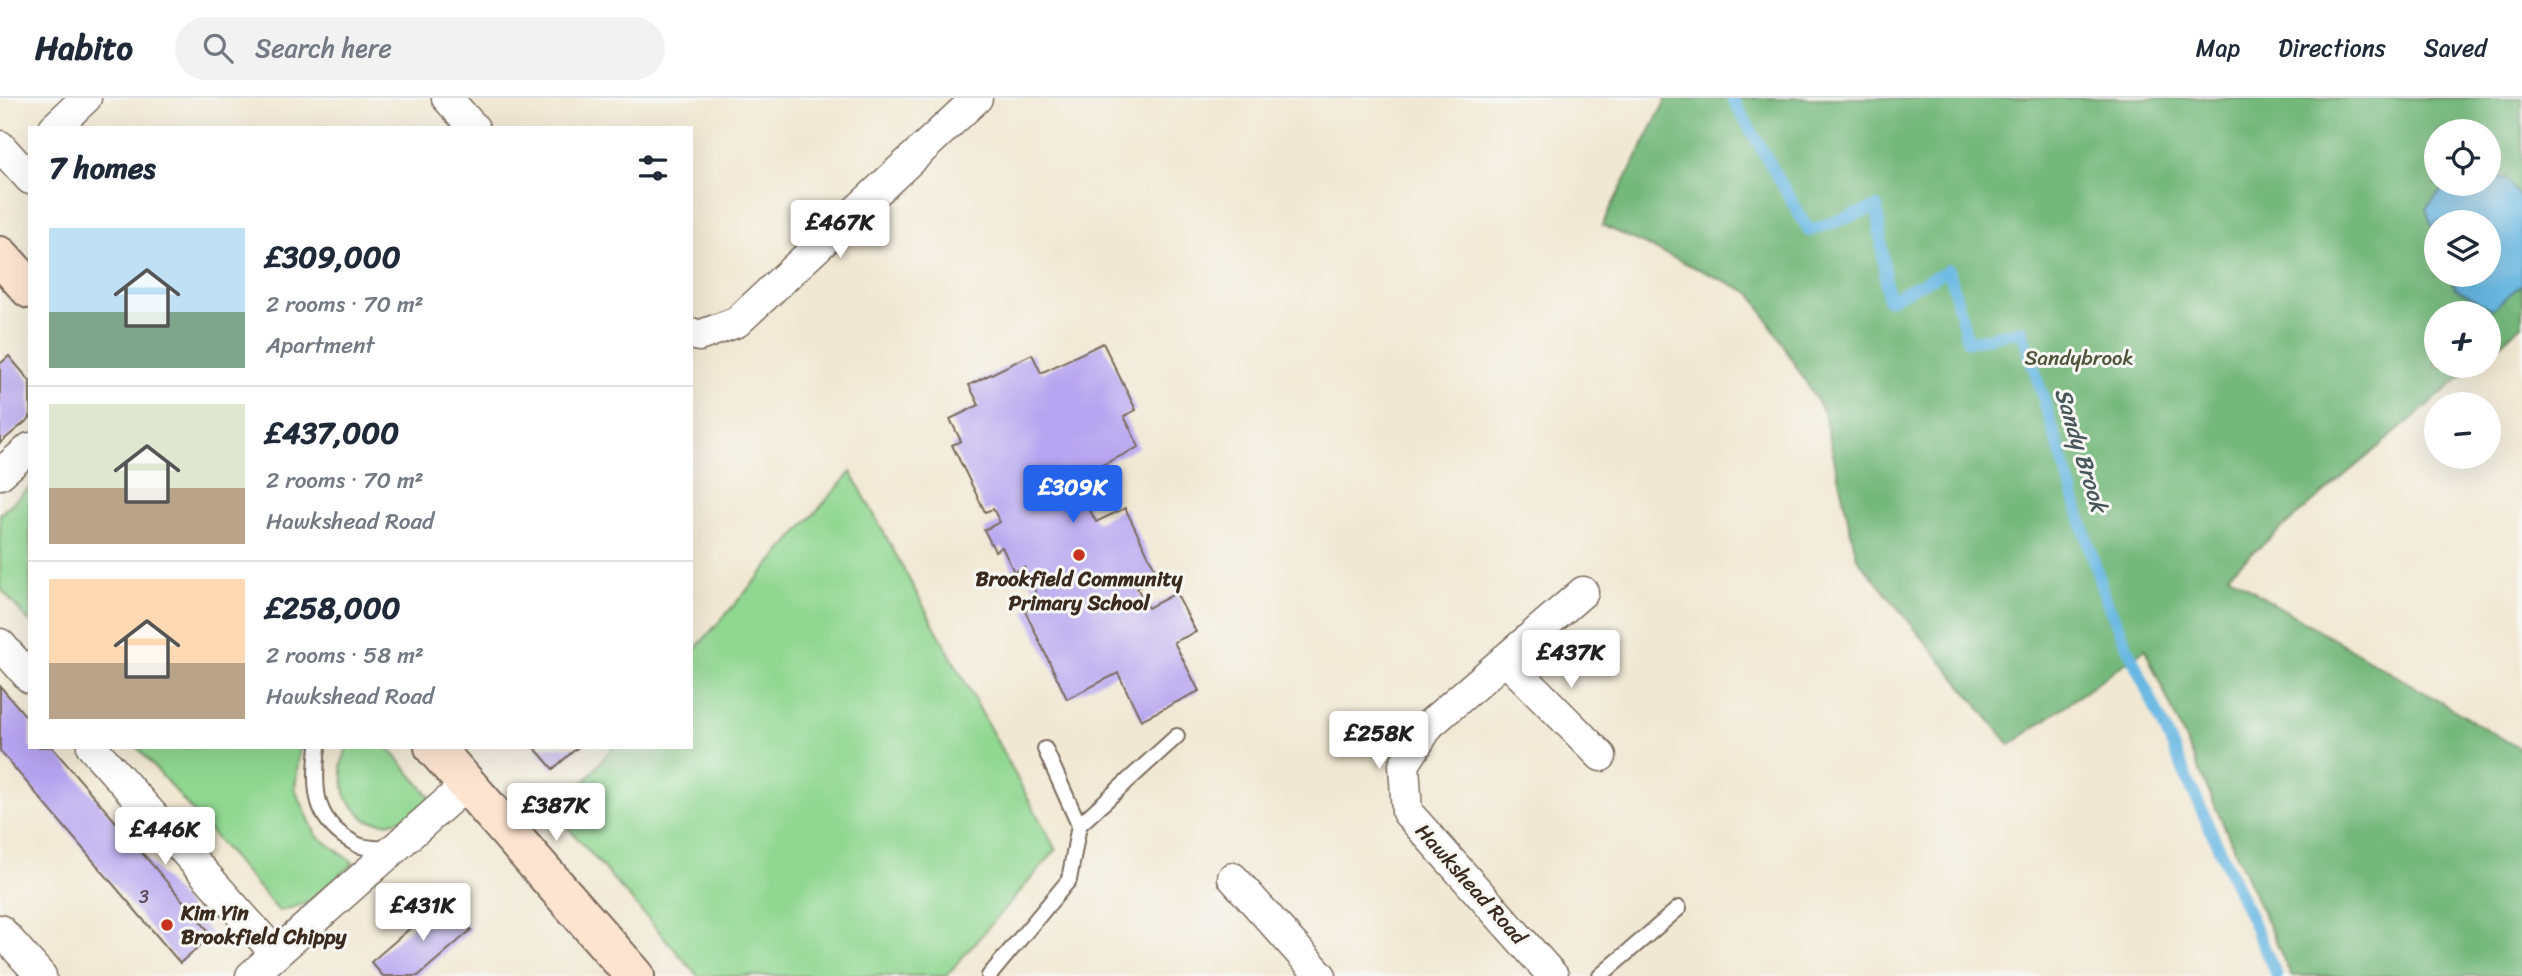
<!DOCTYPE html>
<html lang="en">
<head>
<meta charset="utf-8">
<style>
	:root { --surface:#fff; --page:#f2f2f3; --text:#1f2937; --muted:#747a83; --line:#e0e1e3; --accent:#2563eb }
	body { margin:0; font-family:Sriracha,sans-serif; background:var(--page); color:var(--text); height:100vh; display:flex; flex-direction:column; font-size:26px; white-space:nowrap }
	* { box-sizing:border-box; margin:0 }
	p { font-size:23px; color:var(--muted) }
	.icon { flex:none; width:38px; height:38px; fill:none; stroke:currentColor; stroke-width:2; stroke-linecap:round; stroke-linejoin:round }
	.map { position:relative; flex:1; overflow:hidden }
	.drawer { position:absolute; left:28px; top:28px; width:665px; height:623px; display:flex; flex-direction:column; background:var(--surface); border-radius:0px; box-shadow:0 7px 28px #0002 }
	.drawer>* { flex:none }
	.fabs { position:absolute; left:2424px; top:21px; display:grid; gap:14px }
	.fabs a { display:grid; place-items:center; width:77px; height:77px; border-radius:50%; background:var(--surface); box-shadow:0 7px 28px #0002; font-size:35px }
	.price { position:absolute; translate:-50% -60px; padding:0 16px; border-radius:7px; background:#fff; color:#222; font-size:23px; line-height:46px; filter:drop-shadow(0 2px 4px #0008) }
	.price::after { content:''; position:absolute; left:50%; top:42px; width:21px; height:16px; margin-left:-10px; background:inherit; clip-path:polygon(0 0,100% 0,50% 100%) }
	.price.selected { background:var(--accent); color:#fff }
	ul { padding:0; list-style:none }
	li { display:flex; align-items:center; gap:21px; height:175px; padding:0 21px }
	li+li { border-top:2px solid var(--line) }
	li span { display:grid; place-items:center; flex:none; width:196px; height:140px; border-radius:0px; color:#555 }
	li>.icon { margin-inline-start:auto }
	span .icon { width:84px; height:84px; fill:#fffc; stroke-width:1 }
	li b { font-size:30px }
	h2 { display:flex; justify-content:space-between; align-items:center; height:84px; padding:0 21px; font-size:30px }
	header { display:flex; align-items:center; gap:42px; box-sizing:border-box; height:98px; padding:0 35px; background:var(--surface); border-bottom:2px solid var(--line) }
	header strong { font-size:33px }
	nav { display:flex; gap:38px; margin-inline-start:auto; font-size:24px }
	.search { width:490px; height:63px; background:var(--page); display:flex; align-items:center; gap:18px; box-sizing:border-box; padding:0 24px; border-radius:38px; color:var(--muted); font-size:26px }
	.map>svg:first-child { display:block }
	.green { fill:#90d791; stroke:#668058; stroke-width:2 }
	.forest { fill:#74b87b; stroke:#58714c; stroke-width:2 }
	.water { fill:#68b8e3; stroke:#527180; stroke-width:2 }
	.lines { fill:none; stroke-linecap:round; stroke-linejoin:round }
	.stream { stroke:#68b8e3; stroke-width:12 }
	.building { fill:#b5a4f0 }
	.lane-casing { stroke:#7b6c5d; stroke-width:18 }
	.street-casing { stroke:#7b6c5d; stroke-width:33 }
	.secondary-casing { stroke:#7b6c5d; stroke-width:42 }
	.lane { stroke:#fff; stroke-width:14 }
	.street { stroke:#fff; stroke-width:30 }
	.secondary { stroke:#fde4d1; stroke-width:38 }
	.poi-dot { fill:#c8321e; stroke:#f6f6f2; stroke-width:2.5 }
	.labels { text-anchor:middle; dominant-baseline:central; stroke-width:6; stroke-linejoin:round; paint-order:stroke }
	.number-label { font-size:18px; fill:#5a4852 }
	.park-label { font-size:21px; fill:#50553b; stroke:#f6f6f2 }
	.poi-label { font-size:21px; font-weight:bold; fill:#3b2a1e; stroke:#f6f6f2 }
	.street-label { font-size:21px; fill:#3b2a1e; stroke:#f6f6f2 }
	.water-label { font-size:23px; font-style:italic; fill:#485559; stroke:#f6f6f2 }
</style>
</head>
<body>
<header>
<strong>Habito</strong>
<div class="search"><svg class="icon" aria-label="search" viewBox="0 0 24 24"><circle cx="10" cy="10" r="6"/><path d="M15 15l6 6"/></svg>Search here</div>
<nav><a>Map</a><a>Directions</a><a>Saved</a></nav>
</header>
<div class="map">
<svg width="2522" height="878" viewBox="0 0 2522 878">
	<rect width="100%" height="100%" fill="#f6f6f2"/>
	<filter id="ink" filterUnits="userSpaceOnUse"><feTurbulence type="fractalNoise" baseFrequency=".0143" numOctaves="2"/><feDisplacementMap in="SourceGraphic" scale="14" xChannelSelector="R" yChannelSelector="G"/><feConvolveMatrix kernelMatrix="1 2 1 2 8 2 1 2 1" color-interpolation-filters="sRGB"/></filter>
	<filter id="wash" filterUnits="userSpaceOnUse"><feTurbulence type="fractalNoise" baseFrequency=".00686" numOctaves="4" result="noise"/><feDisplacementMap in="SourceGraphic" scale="28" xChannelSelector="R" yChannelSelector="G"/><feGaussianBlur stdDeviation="1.57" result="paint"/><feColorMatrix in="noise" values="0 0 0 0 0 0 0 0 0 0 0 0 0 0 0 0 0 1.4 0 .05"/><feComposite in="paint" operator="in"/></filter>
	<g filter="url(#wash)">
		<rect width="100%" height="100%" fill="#f1e8d3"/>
		<path class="green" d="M851 374 1056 752 946 878H698L557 717 613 649H691V556Z
			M30 389V525L0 490V416Z
			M137 649H300L295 691 316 737 354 765 307 805 279 813Z
			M347 649H388L431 700 406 721 386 725 366 722 346 700 341 668Z"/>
		<path class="forest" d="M1667 0H2522V102L2505 80H2489L2488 33H2436V86H2447L2426 111 2436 139V177H2450L2455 190 2492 211 2522 186V227L2489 256 2488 215H2436V268H2474L2228 476 2266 501 2522 652V878H2291L2145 551 2010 647 1857 460 1823 312 1751 195 1602 127Z"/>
		<path class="water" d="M2489 80H2505L2522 102V186L2492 211 2455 190 2450 177H2488V124H2436V139L2426 111 2447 86H2488Z"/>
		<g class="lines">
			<path class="stream" d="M1732 0 1809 133 1877 109 1888 202 1949 172 1968 244 2022 232 2106 502 2277 878"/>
		</g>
		<g id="blocks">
			<path class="building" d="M1103 245 1136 312 1124 318 1139 349 1098 369 1102 377 1078 389 1096 424 1125 410 1159 479 1137 490 1148 510 1176 495 1196 534 1174 544 1199 593 1141 622 1118 575 1067 601 1025 513 1041 505 1024 469 1014 474 1002 449 995 453 984 432 1000 424 993 411 985 414 952 347 961 343 950 321 979 307 969 287 1032 256 1041 275Z
				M9 258 30 283V320L0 345V266Z
				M0 588 30 623V649H52L212 837 180 865 0 653Z
				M534 649H578L553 671Z
				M444 801 471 832 418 878H383L371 864Z"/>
		</g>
	</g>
	<g filter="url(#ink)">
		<use href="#blocks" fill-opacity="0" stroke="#7b6c5d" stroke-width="2"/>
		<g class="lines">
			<defs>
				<path id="lane" d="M318 649C313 693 314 725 358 747 367 751 381 750 391 751
					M1079 727 1177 638
					M989 878 1069 782 1079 727 1045 651
					M1600 878 1679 810"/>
				<path id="street" d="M447 0 474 30
					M54 30 86 0
					M0 48 30 81
					M691 235 699 238 737 224 977 0
					M0 376 30 350
					M0 546 30 580
					M1505 561 1601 658
					M92 649 276 856
					M1233 780 1321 878
					M0 832 41 878
					M251 878 466 687
					M1553 878 1407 714 1404 667 1429 627 1583 494"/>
				<path id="secondary" d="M0 158 30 191
					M434 649 635 878"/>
			</defs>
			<use href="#lane" class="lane-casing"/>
			<use href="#street" class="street-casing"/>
			<use href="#secondary" class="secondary-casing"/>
			<use href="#lane" class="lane"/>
			<use href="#street" class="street"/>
			<use href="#secondary" class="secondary"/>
		</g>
	</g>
	<g class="poi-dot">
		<circle cx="1079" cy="457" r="7"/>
		<circle cx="167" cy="827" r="7"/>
	</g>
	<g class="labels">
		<g class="number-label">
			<text x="144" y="799">3</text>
		</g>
		<g class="park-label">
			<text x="2079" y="260">Sandybrook</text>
		</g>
		<g class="poi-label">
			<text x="1079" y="481">Brookfield Community<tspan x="1079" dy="24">Primary School</tspan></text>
			<text x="181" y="815" text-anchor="start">Kim Yin<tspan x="181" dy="24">Brookfield Chippy</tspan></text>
		</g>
		<g class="street-label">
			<text transform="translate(1471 786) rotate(48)">Hawkshead Road</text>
		</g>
		<g class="water-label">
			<text transform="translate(2081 352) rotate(73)">Sandy Brook</text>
		</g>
	</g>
</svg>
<div class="fabs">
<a><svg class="icon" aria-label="locate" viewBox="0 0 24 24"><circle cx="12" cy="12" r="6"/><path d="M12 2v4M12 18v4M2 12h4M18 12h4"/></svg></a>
<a><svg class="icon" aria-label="layers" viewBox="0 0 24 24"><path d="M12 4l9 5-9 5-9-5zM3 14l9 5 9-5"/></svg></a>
<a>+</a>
<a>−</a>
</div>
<b class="price" style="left:840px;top:162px">£467K</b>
<b class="price selected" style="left:1073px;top:427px">£309K</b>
<b class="price" style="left:1571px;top:592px">£437K</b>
<b class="price" style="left:1379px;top:673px">£258K</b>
<b class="price" style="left:556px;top:745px">£387K</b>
<b class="price" style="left:165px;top:769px">£446K</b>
<b class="price" style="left:423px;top:845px">£431K</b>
<section class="drawer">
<h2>7 homes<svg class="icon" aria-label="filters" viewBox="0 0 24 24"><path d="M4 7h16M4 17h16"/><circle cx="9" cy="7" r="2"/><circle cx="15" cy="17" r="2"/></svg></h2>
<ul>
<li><span style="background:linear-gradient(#bfe0f5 60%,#7fa58c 0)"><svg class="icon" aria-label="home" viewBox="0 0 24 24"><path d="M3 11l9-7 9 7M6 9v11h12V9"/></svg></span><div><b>£309,000</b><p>2 rooms · 70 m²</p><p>Apartment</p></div></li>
<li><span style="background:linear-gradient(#dfe7d0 60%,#b9a48a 0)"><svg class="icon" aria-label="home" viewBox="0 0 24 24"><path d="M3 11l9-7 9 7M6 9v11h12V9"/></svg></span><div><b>£437,000</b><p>2 rooms · 70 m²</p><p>Hawkshead Road</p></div></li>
<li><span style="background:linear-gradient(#ffd9b3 60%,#b9a48a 0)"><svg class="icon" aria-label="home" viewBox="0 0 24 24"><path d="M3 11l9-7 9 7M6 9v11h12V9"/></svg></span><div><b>£258,000</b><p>2 rooms · 58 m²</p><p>Hawkshead Road</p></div></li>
</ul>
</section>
</div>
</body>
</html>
